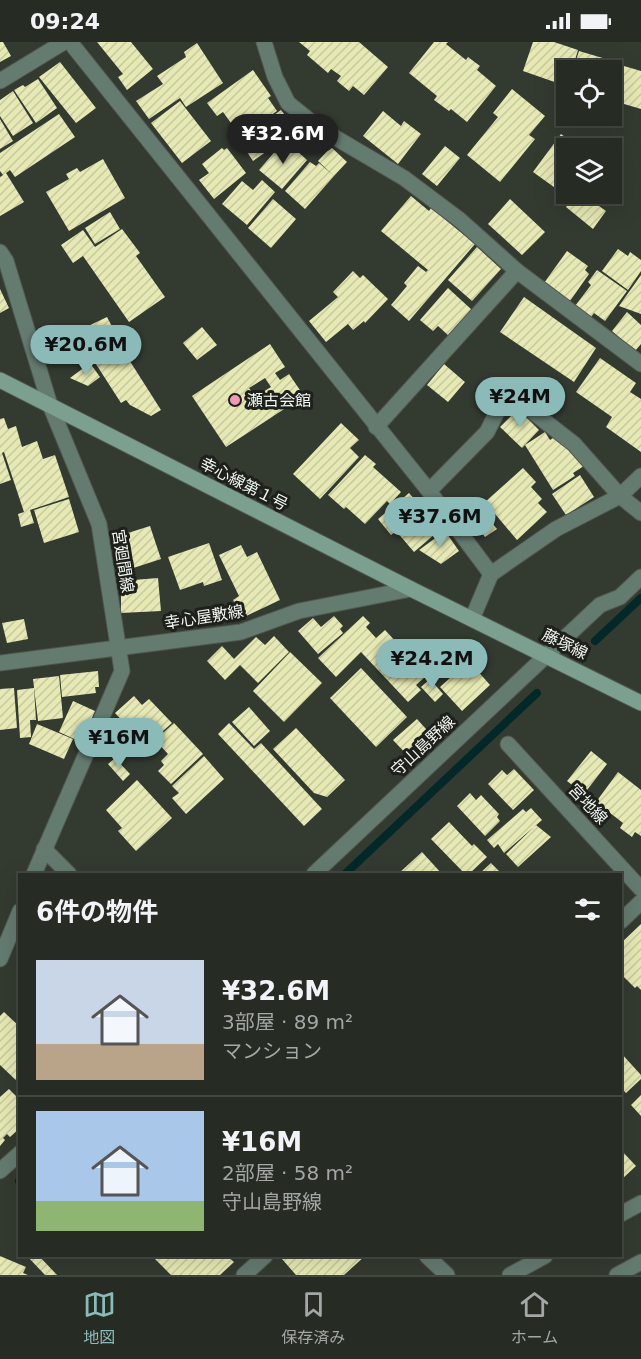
<!DOCTYPE html>
<html lang="ja">
<head>
<meta charset="utf-8">
<style>
	:root { --surface:#262c24; --page:#2e342c; --text:#f1f3f6; --muted:#a4a7a6; --line:#424841; --accent:#8bbbb9 }
	body { margin:0; font-family:"DejaVu Sans","Noto Sans JP",sans-serif; background:var(--page); color:var(--text); height:100vh; display:flex; flex-direction:column; font-size:22px; white-space:nowrap }
	* { box-sizing:border-box; margin:0 }
	p { font-size:20px; color:var(--muted) }
	.icon { flex:none; width:33px; height:33px; fill:none; stroke:currentColor; stroke-width:2; stroke-linecap:round; stroke-linejoin:round }
	.map { position:relative; flex:1; overflow:hidden }
	.sheet { position:absolute; left:18px; top:831px; width:604px; height:384px; display:flex; flex-direction:column; background:var(--surface); border-radius:0px; box-shadow:0 6px 24px #0002,0 0 0 2px var(--line) }
	.sheet>* { flex:none }
	.fabs { position:absolute; left:556px; top:18px; display:grid; gap:12px }
	.fabs a { display:grid; place-items:center; width:66px; height:66px; border-radius:0px; background:var(--surface); box-shadow:0 6px 24px #0002,0 0 0 2px var(--line); font-size:30px }
	.price { position:absolute; translate:-50% -51px; padding:0 14px; border-radius:21px; background:var(--accent); color:#111; font-size:20px; line-height:39px; filter:drop-shadow(0 2px 3px #0008) }
	.price::after { content:''; position:absolute; left:50%; top:36px; width:18px; height:14px; margin-left:-9px; background:inherit; clip-path:polygon(0 0,100% 0,50% 100%) }
	.price.active { background:#222; color:#fff }
	ul { padding:0; list-style:none }
	li { display:flex; align-items:center; gap:18px; height:150px; padding:0 18px }
	li+li { border-top:2px solid var(--line) }
	li span { display:grid; place-items:center; flex:none; width:168px; height:120px; border-radius:0px; color:#555 }
	li>.icon { margin-inline-start:auto }
	span .icon { width:72px; height:72px; fill:#fffc; stroke-width:1 }
	li b { font-size:26px }
	h2 { display:flex; justify-content:space-between; align-items:center; height:72px; padding:0 18px; font-size:26px }
	.status { display:flex; justify-content:space-between; align-items:center; height:42px; padding:0 30px; background:var(--surface); direction:ltr }
	.status svg { height:16px; fill:currentColor }
	.tab-bar { display:flex; justify-content:space-around; align-items:center; height:84px; border-top:2px solid var(--line); background:var(--surface); font-size:16px; color:var(--muted) }
	.tab-bar a { display:grid; justify-items:center; gap:3px }
	.tab-bar .active { color:var(--accent) }
	.map>svg:first-child { display:block }
	.lines { fill:none; stroke-linecap:round; stroke-linejoin:round }
	.stream { stroke:#022828; stroke-width:8 }
	.building { fill:url(#building-hatch); fill-rule:evenodd }
	.lane-casing { stroke:#51584e; stroke-width:17 }
	.street-casing { stroke:#51584e; stroke-width:17 }
	.secondary-casing { stroke:#51584e; stroke-width:17 }
	.lane { stroke:#647b70; stroke-width:15 }
	.street { stroke:#647b70; stroke-width:15 }
	.secondary { stroke:#7ba08f; stroke-width:15 }
	.poi-dot { fill:#f09ab6; stroke:#1d201b; stroke-width:2 }
	.labels { text-anchor:middle; dominant-baseline:central; stroke-width:6; stroke-linejoin:round; paint-order:stroke }
	.poi-label { font-size:16px; fill:#eff4ee; stroke:#1d201b; text-anchor:start }
	.street-label { font-size:16px; fill:#eff4ee; stroke:#1d201b }
</style>
</head>
<body>
<div class="status"><b>09:24</b><svg viewBox="0 0 49 12"><path d="M0 12V9h3v3zM5 12V6h3v6zM10 12V3h3v9zM15 12V0h3v12zM26 1h20v11H26zM47 4h2v5h-2z"/></svg></div>
<div class="map">
<svg width="641" height="1233" viewBox="0 0 641 1233">
	<defs>
		<pattern id="building-hatch" width="6" height="6" patternUnits="userSpaceOnUse" patternTransform="scale(1.5)"><rect width="6" height="6" fill="#e6e9b3"/><path d="M-1 1l2-2M0 6l6-6M5 7l2-2" fill="none" stroke="#c6c99d"/></pattern>
	</defs>
	<rect width="100%" height="100%" fill="#333a30"/>
	<g class="lines">
		<path class="stream" d="M595 599 641 556
			M345 832 537 651
			M19 1139H20"/>
	</g>
	<path class="building" d="M0 0H3L11 14 0 20Z
		M97 0H131L153 27 127 48 118 35 123 32Z
		M299 0H359L388 25 364 53 353 44 349 49 337 39 341 34 331 27 328 31 307 13 310 9Z
		M434 0H448L446 2 466 18 468 15 480 24 477 28 496 44 467 80 451 67 449 69 434 58 437 54 409 31Z
		M533 0H554L578 8 572 28H567L566 44 523 29Z
		M197 1 223 41 186 65 180 56 149 77 136 59 163 42 157 34 186 15 184 10Z
		M579 9 623 22 613 55 612 28H573Z
		M60 20 96 66 76 81 39 35Z
		M624 24 641 29V67L614 59Z
		M253 28 271 54 268 56 277 69 241 95 223 70 217 74 207 61Z
		M38 37 57 66 36 81 14 48 23 43 25 45Z
		M512 47 545 74 529 93 535 97 500 140 467 113 498 75 493 71Z
		M13 49 33 81 13 94 0 74V58Z
		M180 59 211 99 182 121 151 81Z
		M281 68 294 85 283 92 286 96 253 119 239 98Z
		M383 69 401 84 404 79 421 92 398 122 363 94Z
		M59 72 75 95 15 135 10 128 6 131 24 160 0 174V135L3 133 0 129V111Z
		M0 77 13 99 0 107Z
		M561 92 581 106H567V152H600L605 156 599 164 606 169 593 187 566 165 572 158 533 130Z
		M285 98 307 118 282 147 259 128Z
		M445 104 460 116 437 144 422 132Z
		M331 105 347 120 334 134 318 119Z
		M222 106 224 108 227 106 246 131 214 157 199 138 209 131 202 122Z
		M103 117 125 156 69 189 46 150 69 137 66 132 77 126 80 130Z
		M310 120 316 124 319 121 334 134 305 167 285 149Z
		M262 138 275 150 247 183 222 162 242 139 253 148Z
		M411 154 429 169 431 166 475 202 409 279 391 263 407 244 404 241 418 224 426 230 428 228 381 189Z
		M273 157 296 177 271 206 248 186Z
		M510 157 545 190 522 213 488 182Z
		M110 170 120 187 95 202 85 186Z
		M122 187 140 211 136 214 165 255 129 280 83 214 73 221 61 203 83 188 95 205Z
		M477 205 501 227 472 259 448 238Z
		M618 207 628 214 630 210 641 218V229L628 248 602 229Z
		M567 209 588 224 585 228 589 232 570 259 544 241Z
		M597 228 627 249 605 279 594 271 591 275 575 264 591 243 588 240Z
		M353 229 360 236 363 233 388 257 365 281 364 279 353 288 348 282 326 300 309 279 338 255 333 250Z
		M641 233V272L619 264Z
		M448 246 472 268 449 294 438 284 433 289 420 278Z
		M0 247 9 266 0 271Z
		M524 255 596 306 574 340 500 290Z
		M627 270 641 283V302L635 309 612 289Z
		M107 275 117 294 92 307 82 287Z
		M202 285 217 303 197 318 183 301Z
		M119 302 161 368 151 374 130 363 126 358 121 361 94 319Z
		M270 302 285 325 275 331 280 338 289 332 304 354 226 405 192 354ZM265 336 271 345 255 355 249 346Z
		M600 316 636 341 630 350 641 357V410L606 385 612 375 576 350Z
		M90 321 100 335 88 344 70 336Z
		M444 322 465 340 448 360 427 343Z
		M518 367 539 388 522 406 500 385Z
		M4 376 8 387 16 384 22 405 37 399 43 417 55 413 69 455 30 468 34 481 21 485 18 472 24 470 4 410 2 411 11 438 0 442V377Z
		M341 381 359 398 350 406 359 415 320 457 293 432Z
		M545 390 550 398 556 394 587 422 573 431 575 434 553 448 525 403Z
		M365 413 376 422 373 425 401 450 390 462 387 459 365 482 346 465 344 467 328 453Z
		M523 426 536 440 531 445 542 457 538 461 547 470 517 498 485 460Z
		M580 433 594 455 566 473 552 452Z
		M409 451 441 487 414 510 396 489 391 493 378 477Z
		M69 457 79 490 44 501 34 468Z
		M479 465 497 487 485 495 482 491 477 494 464 478Z
		M150 484 161 517 124 529 112 496Z
		M445 489 459 509 441 522 419 508Z
		M209 501 222 538 204 544 203 540 180 548 168 515Z
		M241 503 247 515 257 510 280 558 242 576 233 558 239 554 219 513Z
		M158 536 161 569 121 571V539Z
		M334 574 343 584 340 587 343 591 318 612 298 589 313 576 321 585Z
		M363 574 370 581 366 585 376 596 385 588 427 633 416 643 421 648 408 660 361 610 336 635 318 616Z
		M24 577 28 597 7 601 2 581Z
		M274 594 289 610 258 641 240 623 225 638 207 619 222 604 234 617 256 595 265 603Z
		M290 610 322 641 284 680 253 649Z
		M469 619 490 643 462 669 440 645Z
		M361 626 407 675 376 705 330 656Z
		M98 629 99 645H95L96 651 62 655 60 633Z
		M59 634 63 676 38 679 33 637Z
		M430 637 443 652 435 660 421 645Z
		M14 646 17 686 0 688V647Z
		M34 646 36 678H30L31 695 20 696 17 648Z
		M134 654 142 663 149 657 172 681 146 704 115 671Z
		M73 659 95 669 81 700 59 690Z
		M249 665 270 689 254 704 232 680Z
		M417 677 435 697 412 718 393 698Z
		M174 681 203 712 171 742 158 729 164 723 161 719 168 712 155 698Z
		M229 681 254 707 261 701 322 767 304 784 218 692Z
		M37 682 73 697 64 717 29 702Z
		M296 686 345 738 327 755 314 751 273 707Z
		M591 709 607 722 584 752 567 739Z
		M204 714 224 737 186 772 172 756 179 751 172 744Z
		M115 716 130 732 123 739 108 722Z
		M514 727 534 748 513 768 488 742 502 728 507 733Z
		M618 730 641 748V794L635 790 632 795 620 786 623 781 596 760Z
		M137 738 172 776 136 809 118 789 122 786 106 768Z
		M470 751 476 758 481 753 499 772 497 775 500 779 485 794 457 764Z
		M531 766 542 778 504 811 498 802 494 806 487 798 523 767 526 770Z
		M449 780 472 804 474 802 487 815 469 832H465L431 797Z
		M536 783 551 795 518 825 506 812Z
		M422 810 442 832H398Z
		M491 821 502 832H479Z
		M641 882V948L637 944 635 946 621 932V901Z
		M4 970 20 985V1042L0 1023V974Z
		M621 1011 641 1033V1037L626 1051 621 1046Z
		M9 1047 20 1058V1086L10 1095 7 1092 3 1096 5 1098 0 1104V1055Z
		M641 1053V1074L631 1063Z
		M621 1108 636 1124 621 1138Z
		M0 1214 26 1225 23 1231 28 1233H0Z
		M27 1214H39L57 1233H45Z
		M152 1214H227L234 1220 220 1233H171Z
		M286 1214H365L344 1233H296L282 1217Z"/>
	<g class="lines">
		<defs>
			<path id="lane" d="M264 0 275 35 288 61 319 86 404 136 460 178 517 229 641 322
				M0 210 6 219 50 363 99 482 122 629 34 832
				M429 449 487 390 499 366 507 361 524 363 574 402 620 454
				M491 532 556 487 620 454 641 434
				M0 621 241 590 299 569 411 547
				M508 702 641 847
				M44 807 69 832
				M0 917 20 869
				M427 1214 447 1233
				M617 1233 641 1220"/>
			<path id="street" d="M70 0 429 449 491 532 472 577
				M0 39 64 0
				M376 385 517 229
				M620 454 641 471
				M314 832 600 563 620 555 641 535
				M621 879 641 860
				M0 1129 20 1111
				M621 1172 641 1161
				M244 1233 265 1214
				M510 1233 545 1214"/>
			<path id="secondary" d="M0 338 411 547 641 661"/>
		</defs>
		<use href="#lane" class="lane-casing"/>
		<use href="#street" class="street-casing"/>
		<use href="#secondary" class="secondary-casing"/>
		<use href="#lane" class="lane"/>
		<use href="#street" class="street"/>
		<use href="#secondary" class="secondary"/>
	</g>
	<circle class="poi-dot" cx="235" cy="358" r="6"/>
	<g class="labels">
		<g class="poi-label">
			<text x="247" y="358">瀬古会館</text>
		</g>
		<g class="street-label">
			<text transform="translate(244 442) rotate(27)">幸心線第１号</text>
			<text transform="translate(123 519) rotate(81)">宮廻間線</text>
			<text transform="translate(204 575) rotate(-9)">幸心屋敷線</text>
			<text transform="translate(565 602) rotate(26)">藤塚線</text>
			<text transform="translate(423 704) rotate(-43)">守山島野線</text>
			<text transform="translate(588 762) rotate(47)">宮地線</text>
		</g>
	</g>
</svg>
<div class="fabs">
<a><svg class="icon" aria-label="locate" viewBox="0 0 24 24"><circle cx="12" cy="12" r="6"/><path d="M12 2v4M12 18v4M2 12h4M18 12h4"/></svg></a>
<a><svg class="icon" aria-label="layers" viewBox="0 0 24 24"><path d="M12 4l9 5-9 5-9-5zM3 14l9 5 9-5"/></svg></a>
</div>
<b class="price active" style="left:283px;top:123px">¥32.6M</b>
<b class="price" style="left:86px;top:334px">¥20.6M</b>
<b class="price" style="left:520px;top:386px">¥24M</b>
<b class="price" style="left:440px;top:506px">¥37.6M</b>
<b class="price" style="left:432px;top:648px">¥24.2M</b>
<b class="price" style="left:119px;top:727px">¥16M</b>
<section class="sheet">
<h2>6件の物件<svg class="icon" aria-label="filters" viewBox="0 0 24 24"><path d="M4 7h16M4 17h16"/><circle cx="9" cy="7" r="2"/><circle cx="15" cy="17" r="2"/></svg></h2>
<ul>
<li><span style="background:linear-gradient(#c9d6e8 70%,#b9a48a 0)"><svg class="icon" aria-label="home" viewBox="0 0 24 24"><path d="M3 11l9-7 9 7M6 9v11h12V9"/></svg></span><div><b>¥32.6M</b><p>3部屋 · 89 m²</p><p>マンション</p></div></li>
<li><span style="background:linear-gradient(#a9c7e8 75%,#8fb573 0)"><svg class="icon" aria-label="home" viewBox="0 0 24 24"><path d="M3 11l9-7 9 7M6 9v11h12V9"/></svg></span><div><b>¥16M</b><p>2部屋 · 58 m²</p><p>守山島野線</p></div></li>
</ul>
</section>
</div>
<nav class="tab-bar">
<a class="active"><svg class="icon" aria-label="map" viewBox="0 0 24 24"><path d="M3 6l6-2 6 2 6-2v14l-6 2-6-2-6 2zM9 4v14M15 6v14"/></svg>地図</a>
<a><svg class="icon" aria-label="saved" viewBox="0 0 24 24"><path d="M7 4h10v16l-5-4-5 4z"/></svg>保存済み</a>
<a><svg class="icon" aria-label="home" viewBox="0 0 24 24"><path d="M3 11l9-7 9 7M6 9v11h12V9"/></svg>ホーム</a>
</nav>
</body>
</html>
